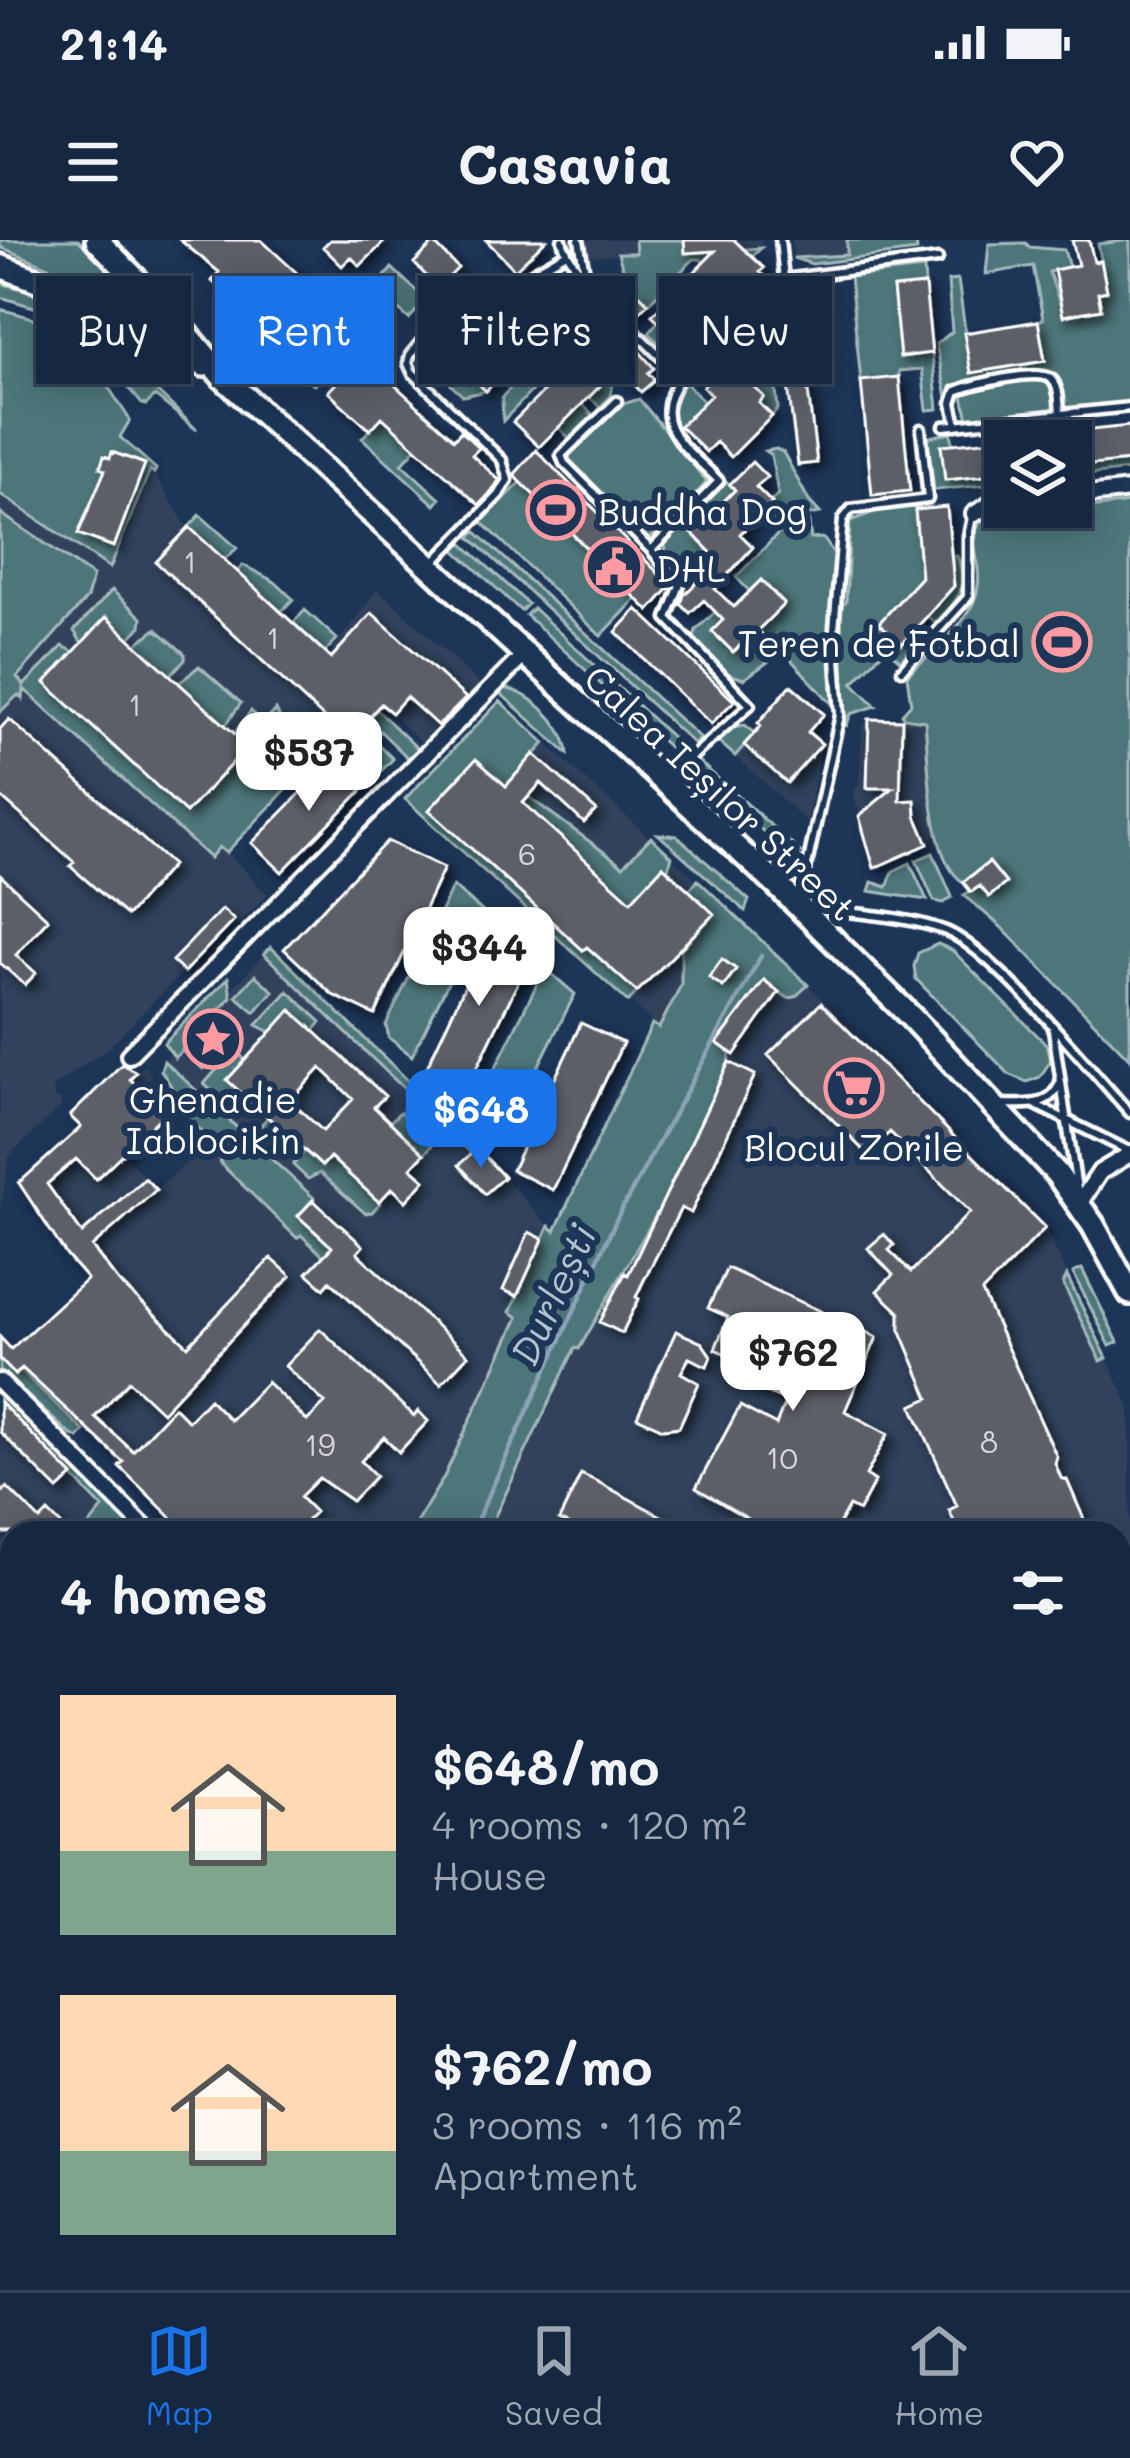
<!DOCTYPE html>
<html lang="en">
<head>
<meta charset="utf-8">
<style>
	:root { --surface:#162841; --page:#1f3048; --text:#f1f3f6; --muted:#9ea6b1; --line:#35445a; --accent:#1a73e8 }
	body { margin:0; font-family:Mali,sans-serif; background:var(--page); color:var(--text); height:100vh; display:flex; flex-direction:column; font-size:45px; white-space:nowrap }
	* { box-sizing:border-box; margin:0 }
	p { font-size:39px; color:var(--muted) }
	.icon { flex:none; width:66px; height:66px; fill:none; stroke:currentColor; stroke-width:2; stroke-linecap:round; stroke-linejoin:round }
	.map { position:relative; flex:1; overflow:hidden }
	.panel { position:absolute; left:0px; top:1281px; width:1131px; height:771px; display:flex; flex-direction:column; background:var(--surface); border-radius:36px 36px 0 0; box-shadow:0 6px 30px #0003,0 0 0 3px var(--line) }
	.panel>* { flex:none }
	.top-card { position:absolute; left:36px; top:36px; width:1059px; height:108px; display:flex; gap:24px }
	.tools { position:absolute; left:984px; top:180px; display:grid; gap:24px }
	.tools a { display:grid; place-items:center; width:108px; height:108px; border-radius:0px; background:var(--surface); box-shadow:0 6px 30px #0003,0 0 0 3px var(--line); font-size:60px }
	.price { position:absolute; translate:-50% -102px; padding:0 27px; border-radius:24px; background:#fff; color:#222; font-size:39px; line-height:78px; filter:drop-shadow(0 3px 6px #0008) }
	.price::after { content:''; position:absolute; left:50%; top:72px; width:36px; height:27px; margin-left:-18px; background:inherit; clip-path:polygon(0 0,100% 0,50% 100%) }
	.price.selected { background:var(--accent); color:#fff }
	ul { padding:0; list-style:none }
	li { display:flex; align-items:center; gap:36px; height:300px; padding:0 60px }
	li span { display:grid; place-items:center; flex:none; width:336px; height:240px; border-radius:0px; color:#555 }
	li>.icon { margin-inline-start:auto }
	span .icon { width:144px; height:144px; fill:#fffc; stroke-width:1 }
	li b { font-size:51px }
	h2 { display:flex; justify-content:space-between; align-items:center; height:144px; padding:0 60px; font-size:51px }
	.pill { padding:0 42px; border-radius:0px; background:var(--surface); box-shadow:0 6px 30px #0003,0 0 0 3px var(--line); font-size:42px; line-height:108px }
	.pill.selected { background:var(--accent); color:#fff }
	.status { display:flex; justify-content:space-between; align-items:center; height:84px; padding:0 60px; background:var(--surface); direction:ltr }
	.status svg { height:33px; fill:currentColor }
	header { display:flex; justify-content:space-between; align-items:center; height:156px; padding:0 60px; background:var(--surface); font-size:54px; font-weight:700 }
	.tab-bar { display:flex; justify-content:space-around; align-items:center; height:168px; border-top:3px solid var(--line); background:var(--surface); font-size:33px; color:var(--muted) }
	.tab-bar a { display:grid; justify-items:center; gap:6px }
	.tab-bar .selected { color:var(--accent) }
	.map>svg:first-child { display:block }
	.built { fill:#30425c }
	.green { fill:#4d767a; stroke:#a6babc; stroke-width:3 }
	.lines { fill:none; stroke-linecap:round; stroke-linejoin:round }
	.stream { stroke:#8da3b8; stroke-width:4.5 }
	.building { fill:#5d5f67; stroke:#fff; stroke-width:3; fill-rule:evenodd; filter:url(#shadow) }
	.service-casing { stroke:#fff; stroke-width:15 }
	.minor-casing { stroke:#fff; stroke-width:22 }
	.primary-casing { stroke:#fff; stroke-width:30 }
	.service { stroke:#1d3557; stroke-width:6 }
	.minor { stroke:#1d3557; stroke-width:14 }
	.primary { stroke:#1d3557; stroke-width:21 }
	.labels { text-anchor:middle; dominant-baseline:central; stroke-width:12; stroke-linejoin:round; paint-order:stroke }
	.number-label { font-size:30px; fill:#d6d7d9 }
	.poi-label { font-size:36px; fill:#fff; stroke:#1d3557; text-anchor:start }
	.street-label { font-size:36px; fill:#fff; stroke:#1d3557 }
	.water-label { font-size:39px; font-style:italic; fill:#b3c2cf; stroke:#1d3557 }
</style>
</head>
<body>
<div class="status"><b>21:14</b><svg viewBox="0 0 49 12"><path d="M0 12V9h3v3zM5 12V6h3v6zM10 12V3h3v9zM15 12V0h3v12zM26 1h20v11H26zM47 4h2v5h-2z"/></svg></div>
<header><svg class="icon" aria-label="menu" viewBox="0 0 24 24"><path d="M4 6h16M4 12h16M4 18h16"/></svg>Casavia<svg class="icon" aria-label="heart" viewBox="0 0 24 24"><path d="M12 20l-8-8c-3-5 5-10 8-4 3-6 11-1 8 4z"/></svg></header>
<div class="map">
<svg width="1130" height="2050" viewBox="0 0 1130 2050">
	<defs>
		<filter id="shadow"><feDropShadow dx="5.5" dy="5.5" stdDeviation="6" flood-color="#0009"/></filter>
	</defs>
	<rect width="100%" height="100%" fill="#1d3557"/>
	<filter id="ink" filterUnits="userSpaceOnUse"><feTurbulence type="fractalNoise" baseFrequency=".00833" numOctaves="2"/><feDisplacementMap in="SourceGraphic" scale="24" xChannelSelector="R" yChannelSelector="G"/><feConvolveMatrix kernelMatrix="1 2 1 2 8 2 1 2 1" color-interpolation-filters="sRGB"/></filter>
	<g filter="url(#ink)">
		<path class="built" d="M586 0H761V8L590 16Z
			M792 0H847L848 15 793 18Z
			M0 117 151 228 186 286 328 415 378 349 481 445 423 504 381 464 334 500 227 612 268 655 238 684 233 681 108 808 54 846 53 857 60 859 61 866 9 916 0 973Z
			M870 477 925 480 937 590 928 605 874 628 853 552 859 546 862 484Z
			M761 486 808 492 822 504 807 582 735 516Z
			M545 503 723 664 681 710V745L659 788 405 559 444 554 476 519 513 538Z
			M271 707 477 908 549 986 511 1071 519 1076 444 1237 410 1293H187L119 1226 107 1208 20 1130 100 1054 98 1051 114 1036 47 944 57 910 144 825 152 835 98 886 156 950 195 915 179 893 192 880 161 830 164 821Z
			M764 740 795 757 808 745 1045 988 1130 1167V2050H51L55 2040H1119V1293H487L499 1262 540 1188 717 803Z
			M0 1162 128 1293H12V1890L0 1898Z"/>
		<path class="green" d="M0 0H78L122 41V47L113 53 0 7Z
			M635 0H684L686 13 761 8 738 31 714 33 700 19H694L648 63 636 52 621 66 612 57 627 42 618 13H636Z
			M847 0H916L917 11 812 24 793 18 847 15Z
			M1130 0V162L968 179 963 156 947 157 936 104 952 92 948 41 958 40 971 132 1045 120 1038 81 1043 79 1033 26 986 34 989 4 1026 3 1029 7 1064 10 1069 27 1049 32 1064 76 1101 69 1098 53 1107 50 1098 4Z
			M232 19 339 118 314 145 286 119 301 103Z
			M392 28 426 60 409 79 375 48Z
			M924 29 925 45 893 49 901 116 932 113 938 169 927 170 922 129 899 131V138L861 141 850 37Z
			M0 43C31 52 91 61 100 97L37 68 0 57Z
			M475 55 488 67 454 102 438 87Z
			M767 68 778 169 772 176 759 163 747 140 751 135 734 118 723 128 712 117Z
			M0 69 29 77 99 109 98 131 130 180 120 197 156 229 154 233 150 230 110 328 0 254Z
			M658 81 678 100 685 93 703 110 692 121 673 118 649 93Z
			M483 82 490 88 456 122 486 151 463 156 451 145 445 126Z
			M554 102 566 115 503 181 502 157Z
			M586 105 614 134 611 156 600 167 589 157 602 143 578 119 569 126 565 121Z
			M112 115 137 132 197 190 155 156 146 165 142 164 114 131Z
			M684 141 704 162 677 190 672 170Z
			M639 159 707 242 668 284 647 300 569 219 570 211 620 165Z
			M582 164 594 176 570 199 558 187Z
			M382 177 416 208 402 224 440 259 435 265 362 198Z
			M951 192 953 204 1005 234V243L934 250 927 198Z
			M776 209 783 212 809 261 820 273 808 275 811 299 823 298 835 315 828 386 833 465 783 411 744 439 728 434 694 399 696 390 715 372 723 380 712 392 733 412 742 404 754 416 760 410 755 406 764 397 758 390 784 364 761 340 749 351 736 337 780 292 762 272 778 254 771 215 765 211Z
			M1130 221V230L1071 237V227Z
			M726 241 735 250 692 293 708 309 683 334 666 318 665 301Z
			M521 242 637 358 601 396 482 282Z
			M1130 263V819L1000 686 964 655 980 646 1005 643 989 622 963 642C928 619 929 522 925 481L903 478 902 474 911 464 907 436C930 412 974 381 978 346 982 324 967 301 981 281Z
			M915 265 921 337 879 383 901 403 908 397 913 405 901 421 886 408 853 443 876 466 851 474 846 487 841 376 842 364 846 362 850 281 877 271Z
			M0 273 93 336 87 358 17 437 24 445 63 406 74 412 46 444 186 573 248 507 234 493 251 471 264 483 276 470 293 506 313 521 226 613 219 607 210 618 24 449 23 459 18 455 0 472Z
			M200 275 237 308 224 320 189 287Z
			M475 291 700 498 694 504 470 297Z
			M461 302 528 364 521 371 454 309Z
			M951 316H957C968 343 958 362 939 381H933L927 376 954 346Z
			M243 325 275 342 293 359 281 372 237 332Z
			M112 350 142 378 141 386 130 398 107 377 82 403 74 391Z
			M533 368 688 512 682 519 526 375Z
			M305 370 337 399 325 412 293 383Z
			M156 389 185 414V420L170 435 136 404Z
			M199 426 241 463 225 486 179 443Z
			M504 448C532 453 566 486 568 514L498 451Z
			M500 461 545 503 510 543 623 626 651 597 672 617 667 631 662 627 631 661 476 520 583 710 587 707 637 752 628 762 405 559Z
			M376 469 418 509 408 518 380 491 345 502Z
			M745 485 755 493 735 516 717 500 732 487Z
			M367 502 378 504 393 519 366 546 336 517 346 509Z
			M695 518 740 558 734 565 689 525Z
			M744 561 800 612 797 616 790 615 737 568Z
			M658 594 677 596 749 660 745 671Z
			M933 613 952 657 944 663 934 661 916 620Z
			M910 623 927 660 869 651 872 642 887 647 893 631Z
			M698 640 808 745 795 757 788 758 763 741 718 804 730 812 729 822 664 961 579 1109 575 1108 487 1293H410L444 1237 518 1077 510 1072 549 986 555 991 652 784 659 788 681 745V710L714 674 689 650Z
			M453 646 483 672 412 816 389 798 386 785Z
			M938 704 952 710 1046 804 1051 820 1040 837 1027 842 1009 834 916 739 914 726 918 713Z
			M271 707 477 908 471 913 264 714Z
			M545 728 575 754 502 898 479 880 476 867Z
			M255 735 273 751 255 772 236 756Z
			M228 738 231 757 175 818 164 803Z
			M288 751 321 782 314 791 291 770 271 792 257 785Z
			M205 790 223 807 203 829 184 812Z
			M236 808 245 821 249 859 236 874 204 844Z
			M164 821 314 958 298 976 327 1003 343 988 347 991 323 1016 301 995 297 998 221 924 219 914 192 880 161 830Z
			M400 872 434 903 424 914 390 882Z
			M268 877 293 900 280 914 256 891Z
			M305 911 321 926 330 917 380 963 372 972 365 973 320 933 308 939 293 925Z
			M1082 1029 1118 1102 1110 1106 1073 1033Z
			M1067 1036 1107 1118 1101 1121 1063 1044Z
			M0 1119 14 1135 20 1130 84 1191 78 1198 70 1194 0 1131Z
			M0 1152 139 1293H83L103 1268 0 1162Z
			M12 1367 8 1379 12 1383 9 1437 0 1428V1379Z
			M0 1578 12 1582V1827L7 1828 0 1820Z
			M12 1875V2040H55L51 2050H0V1890Z"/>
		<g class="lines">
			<path class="stream" d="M471 1293 618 976 761 716"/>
		</g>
		<path class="building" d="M180 0H261L361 92 350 104 454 199 461 191 479 208 472 215 499 240 493 250 479 265 382 177 370 190 328 152 350 128 311 92 284 122 274 112 281 104 212 41 219 32Z
			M330 0H386L360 26 351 17 342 26 323 7Z
			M486 0H546L515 30Z
			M684 0H734L764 28 760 32 769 41 700 108 685 93 678 101 652 75 715 11 685 13Z
			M1072 0H1089L1094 22 1101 21 1107 51 1098 53 1101 69 1063 76 1054 30 1078 25Z
			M434 3 458 28 438 48 414 23Z
			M550 36 562 42 567 37 587 57 589 55 654 128 648 133 655 140 641 152 563 65 496 134 499 137 486 151 456 122 490 88 483 82 499 66 506 73 528 50 532 54Z
			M925 45 932 113 900 117 893 48Z
			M636 51 648 63 632 79 620 66Z
			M797 63 817 223 798 225 778 66Z
			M1038 81 1045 121 971 133 964 93Z
			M734 117 752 136 747 140 764 157 759 163 772 176 731 217 716 202 706 212 680 186 711 155 703 147Z
			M577 118 603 143 539 207 513 182Z
			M899 137 910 251 872 255 861 141Z
			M1130 186V221L1071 227V192Z
			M1005 199V234L945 240 941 205Z
			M536 210 671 346 649 371 514 235Z
			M112 212 145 224 114 307 78 294 105 230 100 228 104 216 110 218Z
			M752 222 767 237 756 247 772 263 740 294 753 307 715 349 734 367 761 340 784 364 758 390 764 397 749 412 742 404 733 412 712 391 723 380 704 360 690 373 681 364 684 355 719 321 692 293 735 250 730 244Z
			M947 267 954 346 902 404 879 383 921 337 915 270Z
			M189 287 331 418 372 373 466 458 438 486 406 457 392 473 381 464 331 518 309 497 326 480 156 322Z
			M637 369 734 461 711 484 616 392Z
			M106 377 248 506 186 573 45 443Z
			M791 445 824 474 808 492 822 504 787 543 744 505 761 486 758 483Z
			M9 479 172 625 127 676 70 626 74 622 0 556V489Z
			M869 479 902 480 900 561 915 560 916 576 928 604 874 628 859 576 893 548H867Z
			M534 514 596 570 584 583 541 543 523 563 631 661 663 626 714 674 637 752 587 707 583 710 429 570 476 519 506 546Z
			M336 517 366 546 282 632 252 603Z
			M387 601 444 628 375 775 333 755 284 709Z
			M989 622 1006 643 989 657 980 646 971 652 963 642Z
			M0 635 48 679 16 715 36 733 25 745 0 723Z
			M222 669 234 680 184 732 172 721Z
			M493 686 535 707 465 853 424 833Z
			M722 719 736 729 723 747 709 737Z
			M764 740 779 752 734 815 717 803Z
			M821 763 1045 988 982 1052 1057 1217 1055 1223 1061 1238 1067 1240 1090 1293H959L949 1270 957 1266 912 1166 929 1158 900 1089V1073L877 1051 893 1035 868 1008 884 994 894 1005 889 1010 911 1032 970 972 890 892 867 914 768 815Z
			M291 770 385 856 374 867 424 914 411 928 425 940 406 961 392 948 379 962 330 917 322 926 227 840ZM321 828 353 859 323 891 290 861Z
			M581 783 623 803 553 950 512 930Z
			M729 822 755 835 691 973 681 968 643 1042 636 1057 639 1059 622 1093 600 1082 625 1033 628 1035Z
			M122 824 136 832 130 839 164 874 96 939 76 919 47 944 82 993 145 938 156 950 92 1007 119 1042 188 1106 271 1018 291 1036 162 1172 129 1141 95 1177 133 1211 174 1167 188 1181 209 1159 230 1180 267 1142 307 1181 325 1163 285 1126 320 1089 414 1176 418 1171 428 1181 399 1212 384 1197 361 1221 376 1236 352 1261 319 1238 300 1257 315 1272 294 1293H187L119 1226 123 1222 22 1128 15 1135 0 1119V1097L11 1109 87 1039 67 1016 19 943 81 887 70 876Z
			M477 908 504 937 485 954 459 925Z
			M313 960 363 1006 357 1013 468 1115 441 1144 330 1041 324 1048 307 1033 332 1007 298 976Z
			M529 992 543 999 517 1056 503 1050Z
			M727 1028 877 1097 845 1171 888 1194 866 1235 875 1241 859 1271 849 1266 834 1293H772L696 1248 740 1166 776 1185 786 1160 754 1147 762 1130 715 1109 728 1077 708 1068Z
			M676 1091 702 1103 711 1116 707 1126 689 1118 681 1133 699 1143 679 1187 663 1189 637 1177Z
			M0 1162 73 1236 58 1250 0 1192Z
			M581 1234 598 1242 693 1293H572L575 1287 559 1280Z
			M7 1247 40 1280 48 1272 69 1293H0V1254Z"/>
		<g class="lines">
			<defs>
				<path id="service" d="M562 0C570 35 652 107 680 136
					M579 0 586 37
					M780 0 784 39
					M617 161 561 215 564 223 651 310
					M957 185 952 163 956 151C973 144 1035 129 1050 138 1060 145 1059 164 1060 174
					M944 186 1130 167
					M433 323 499 255 508 240 502 220 412 132 408 123 410 115 460 54 521 39 565 14
					M902 430 968 357V296L972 277
					M666 540 750 465 667 378 680 345 651 310 719 241C686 207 646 185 681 137L784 39 938 19
					M800 657 840 475 834 390 843 279 851 269 928 259 921 189
					M809 667C853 674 904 675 946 691 994 711 1091 830 1130 873
					M1053 790 1077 949
					M1000 864C1024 864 1049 869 1060 843
					M1034 864 1127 910
					M1119 1708 1130 1703
					M1119 1758 1130 1783
					M693 2040 698 2050"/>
				<path id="minor" d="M1071 257 1130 250
					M974 274 987 266 1005 264
					M129 815 524 415
					M1079 964 1100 932 1130 914
					M0 1142 150 1293"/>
				<path id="primary" d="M97 0 171 75 223 137 777 645 910 776 1057 934 1093 985 1130 1053
					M0 26 111 68 204 125"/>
			</defs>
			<use href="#service" class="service-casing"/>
			<use href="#minor" class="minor-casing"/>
			<use href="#primary" class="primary-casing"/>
			<use href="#service" class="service"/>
			<use href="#minor" class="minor"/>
			<use href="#primary" class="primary"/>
		</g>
	</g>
	<defs>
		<symbol id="stadium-ring" viewBox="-11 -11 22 22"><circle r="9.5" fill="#1d3557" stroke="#ff9aa2" stroke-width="1.5"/><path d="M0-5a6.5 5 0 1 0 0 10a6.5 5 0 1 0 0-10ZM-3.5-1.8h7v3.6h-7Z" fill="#ff9aa2"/></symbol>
		<symbol id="civic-ring" viewBox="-11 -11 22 22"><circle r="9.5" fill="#1d3557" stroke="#ff9aa2" stroke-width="1.5"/><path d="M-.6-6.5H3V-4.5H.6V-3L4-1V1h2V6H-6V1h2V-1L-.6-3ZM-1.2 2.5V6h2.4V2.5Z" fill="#ff9aa2"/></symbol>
		<symbol id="sight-ring" viewBox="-11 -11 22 22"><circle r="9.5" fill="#1d3557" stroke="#ff9aa2" stroke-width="1.5"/><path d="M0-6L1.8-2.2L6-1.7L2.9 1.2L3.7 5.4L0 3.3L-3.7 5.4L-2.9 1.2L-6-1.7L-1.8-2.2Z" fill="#ff9aa2"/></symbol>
		<symbol id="supermarket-ring" viewBox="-11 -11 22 22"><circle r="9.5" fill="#1d3557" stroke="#ff9aa2" stroke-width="1.5"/><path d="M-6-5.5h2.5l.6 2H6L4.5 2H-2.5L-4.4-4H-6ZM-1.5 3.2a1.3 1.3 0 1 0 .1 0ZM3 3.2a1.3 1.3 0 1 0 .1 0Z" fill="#ff9aa2"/></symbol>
	</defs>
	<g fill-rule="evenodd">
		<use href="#stadium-ring" x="523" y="237" width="66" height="66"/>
		<use href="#civic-ring" x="581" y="294" width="66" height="66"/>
		<use href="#stadium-ring" x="1029" y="369" width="66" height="66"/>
		<use href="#sight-ring" x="180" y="766" width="66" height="66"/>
		<use href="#supermarket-ring" x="821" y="815" width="66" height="66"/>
	</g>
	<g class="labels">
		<g class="number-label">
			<text x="190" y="321">1</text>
			<text x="273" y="397">1</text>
			<text x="135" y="464">1</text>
			<text x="527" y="613">6</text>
			<text x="989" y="1201">8</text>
			<text x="320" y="1204">19</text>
			<text x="782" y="1217">10</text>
		</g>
		<g class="poi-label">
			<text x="598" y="270">Buddha Dog</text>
			<text x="656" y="327">DHL</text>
			<text x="1020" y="402" text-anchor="end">Teren de Fotbal</text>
			<text x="213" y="858" text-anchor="middle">Ghenadie<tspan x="213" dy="41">Iablocikin</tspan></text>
			<text x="854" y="906" text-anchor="middle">Blocul Zorile</text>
		</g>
		<g class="street-label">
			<text transform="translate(721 552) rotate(43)">Calea Ieșilor Street</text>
		</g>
		<g class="water-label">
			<text transform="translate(552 1054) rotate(-65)">Durlești</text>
		</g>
	</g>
</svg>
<div class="tools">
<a><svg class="icon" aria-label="layers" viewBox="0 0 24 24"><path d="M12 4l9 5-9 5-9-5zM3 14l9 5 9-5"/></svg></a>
</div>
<b class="price" style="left:309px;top:574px">$537</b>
<b class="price" style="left:479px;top:769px">$344</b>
<b class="price selected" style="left:481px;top:931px">$648</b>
<b class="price" style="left:793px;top:1174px">$762</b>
<div class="top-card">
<a class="pill">Buy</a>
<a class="pill selected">Rent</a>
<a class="pill">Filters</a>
<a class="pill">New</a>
</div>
<section class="panel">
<h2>4 homes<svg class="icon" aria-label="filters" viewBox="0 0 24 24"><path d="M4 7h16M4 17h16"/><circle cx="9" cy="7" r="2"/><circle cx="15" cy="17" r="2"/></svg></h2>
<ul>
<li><span style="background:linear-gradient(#ffd9b3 65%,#7fa58c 0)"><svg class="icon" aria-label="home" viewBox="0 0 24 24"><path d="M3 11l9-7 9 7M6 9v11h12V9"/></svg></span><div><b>$648/mo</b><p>4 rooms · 120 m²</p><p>House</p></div></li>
<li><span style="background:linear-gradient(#ffd9b3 65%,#7fa58c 0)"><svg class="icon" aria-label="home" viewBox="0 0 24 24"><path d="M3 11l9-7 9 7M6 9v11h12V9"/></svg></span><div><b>$762/mo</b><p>3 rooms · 116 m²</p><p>Apartment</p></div></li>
</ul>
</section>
</div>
<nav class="tab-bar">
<a class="selected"><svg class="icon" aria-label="map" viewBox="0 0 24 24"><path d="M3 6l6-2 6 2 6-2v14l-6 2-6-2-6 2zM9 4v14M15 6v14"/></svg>Map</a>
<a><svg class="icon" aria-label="saved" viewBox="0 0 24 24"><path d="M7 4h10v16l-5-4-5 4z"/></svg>Saved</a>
<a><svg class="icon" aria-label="home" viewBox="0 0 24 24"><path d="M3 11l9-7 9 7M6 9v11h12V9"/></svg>Home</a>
</nav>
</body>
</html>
